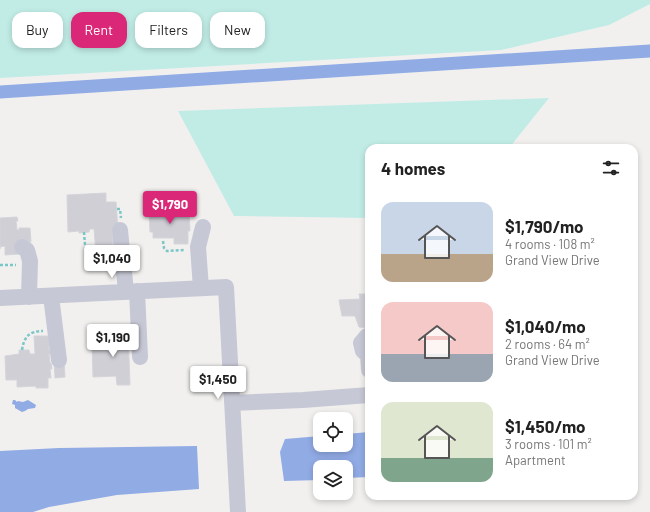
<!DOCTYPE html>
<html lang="en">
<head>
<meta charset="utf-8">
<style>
	:root { --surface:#fff; --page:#f2f2f2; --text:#222; --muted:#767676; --accent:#db2777 }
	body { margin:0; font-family:Barlow,sans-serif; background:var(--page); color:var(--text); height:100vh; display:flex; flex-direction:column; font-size:15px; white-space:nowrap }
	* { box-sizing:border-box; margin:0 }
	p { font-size:13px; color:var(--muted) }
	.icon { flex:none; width:22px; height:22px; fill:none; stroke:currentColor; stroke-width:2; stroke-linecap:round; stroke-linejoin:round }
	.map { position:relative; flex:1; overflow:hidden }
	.side { position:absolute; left:365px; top:144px; width:273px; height:356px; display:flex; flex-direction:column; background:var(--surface); border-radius:12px; box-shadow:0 2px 6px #0003 }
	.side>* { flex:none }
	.guide { position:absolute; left:12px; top:12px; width:293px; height:36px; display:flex; gap:8px }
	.tools { position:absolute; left:313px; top:412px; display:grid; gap:8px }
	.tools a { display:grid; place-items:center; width:40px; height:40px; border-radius:8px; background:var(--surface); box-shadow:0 2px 6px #0003; font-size:20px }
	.price { position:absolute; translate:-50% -34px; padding:0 9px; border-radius:4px; background:#fff; color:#222; font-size:13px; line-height:26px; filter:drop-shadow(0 1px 2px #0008) }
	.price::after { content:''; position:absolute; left:50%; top:24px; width:12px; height:9px; margin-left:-6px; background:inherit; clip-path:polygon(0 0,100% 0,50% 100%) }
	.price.selected { background:var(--accent); color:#fff }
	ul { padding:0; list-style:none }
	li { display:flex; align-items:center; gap:12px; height:100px; padding:0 16px }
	li span { display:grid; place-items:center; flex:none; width:112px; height:80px; border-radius:12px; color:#555 }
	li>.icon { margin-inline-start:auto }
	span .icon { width:48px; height:48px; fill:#fffc; stroke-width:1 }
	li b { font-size:17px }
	h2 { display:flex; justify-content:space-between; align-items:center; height:48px; padding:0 16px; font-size:17px }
	.pill { padding:0 14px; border-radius:12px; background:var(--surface); box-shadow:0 2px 6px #0003; font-size:14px; line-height:36px }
	.pill.selected { background:var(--accent); color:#fff }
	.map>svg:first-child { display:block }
	.green { fill:#c1ece6 }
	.water { fill:#91abe5 }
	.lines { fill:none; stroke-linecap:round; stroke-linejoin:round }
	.canal { stroke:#91abe5; stroke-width:13 }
	.building { fill:#d0cfd6; stroke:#d5d4da }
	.path { stroke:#7bc7c6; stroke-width:2.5; stroke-dasharray:3 2; stroke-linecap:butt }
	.minor { stroke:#c7c8d5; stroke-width:16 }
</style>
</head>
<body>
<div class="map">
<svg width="650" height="512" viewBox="0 0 650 512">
	<rect width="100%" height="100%" fill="#f1f0ef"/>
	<path class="green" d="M0 0H650V4L609 25 501 50 0 78Z
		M549 98 509 148H369V218H367L234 216 178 111Z"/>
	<path class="water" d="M13 400H15L17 402 18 401 23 402 28 400 36 405 35 408 28 409 25 411 22 412 15 408V405L12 404Z
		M369 432V477L346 478V467H320V480L284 481 280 452 285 439 320 436V445H346V434Z
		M197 446 199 489 117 495 49 507 33 512H0V451L59 448Z"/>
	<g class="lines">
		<path class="canal" d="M0 92 650 51"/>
	</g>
	<path class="building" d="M106 193V202H116L118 230 112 229 113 252 96 253 94 229H90L89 232 79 233V231L68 232 67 195Z
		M170 208H179V212H189L190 231H188V244H174V238H153V232H150L149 210 160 209V211H170Z
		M17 217 18 221H16L17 230H19V228H30L31 242H19L20 254 5 255V246L0 247V249V218Z
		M359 294H369V332L367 328 359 327 355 316H342L339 300 360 299Z
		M128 331 130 385H117L116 376 93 377 92 342 113 341 112 332Z
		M34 336H49V350H50L51 354H49L50 363H51L52 369H50L51 378H48V388H36V386L17 387V380H6L5 356 19 354V350H29L30 354H35Z
		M64 360 65 377 55 378 54 361Z"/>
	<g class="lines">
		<path class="path" d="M117 209H120L121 218
			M84 232 86 258 110 257
			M163 241 164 248 167 251 184 250
			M0 265H16
			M100 341 101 330 103 327 112 328 126 327
			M22 350C24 337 29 331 43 331"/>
		<path class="minor" d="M120 230 126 292
			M22 247 27 250 30 261 29 297
			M201 288 198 247 203 227
			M137 291 140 357
			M51 296 59 360
			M0 298 226 287 238 512
			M369 336H367L361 343 363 351 368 355 369 370
			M232 403 303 400 369 395"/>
	</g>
</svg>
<div class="tools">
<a><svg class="icon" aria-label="locate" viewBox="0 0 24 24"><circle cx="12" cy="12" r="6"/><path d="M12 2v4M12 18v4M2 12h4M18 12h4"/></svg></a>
<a><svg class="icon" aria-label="layers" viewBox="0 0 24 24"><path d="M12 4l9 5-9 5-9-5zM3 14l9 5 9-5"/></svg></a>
</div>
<b class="price selected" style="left:170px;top:225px">$1,790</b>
<b class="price" style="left:112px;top:279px">$1,040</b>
<b class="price" style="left:113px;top:358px">$1,190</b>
<b class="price" style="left:218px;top:400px">$1,450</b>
<div class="guide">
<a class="pill">Buy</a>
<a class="pill selected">Rent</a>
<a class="pill">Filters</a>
<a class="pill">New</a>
</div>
<section class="side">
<h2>4 homes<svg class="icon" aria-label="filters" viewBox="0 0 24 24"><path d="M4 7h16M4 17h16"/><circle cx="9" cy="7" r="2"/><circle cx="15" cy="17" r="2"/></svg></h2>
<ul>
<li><span style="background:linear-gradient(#c9d6e8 65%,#b9a48a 0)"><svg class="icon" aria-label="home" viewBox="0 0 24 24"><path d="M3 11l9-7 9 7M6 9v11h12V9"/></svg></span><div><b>$1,790/mo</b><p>4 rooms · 108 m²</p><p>Grand View Drive</p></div></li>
<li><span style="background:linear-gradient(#f6c9c9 65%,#9aa5b1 0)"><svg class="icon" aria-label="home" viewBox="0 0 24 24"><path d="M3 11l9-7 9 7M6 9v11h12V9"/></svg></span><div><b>$1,040/mo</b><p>2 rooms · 64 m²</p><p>Grand View Drive</p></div></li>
<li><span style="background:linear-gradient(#dfe7d0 70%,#7fa58c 0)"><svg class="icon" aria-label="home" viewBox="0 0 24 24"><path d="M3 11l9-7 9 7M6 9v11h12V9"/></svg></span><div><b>$1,450/mo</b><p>3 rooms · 101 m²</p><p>Apartment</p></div></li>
</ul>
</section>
</div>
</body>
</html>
